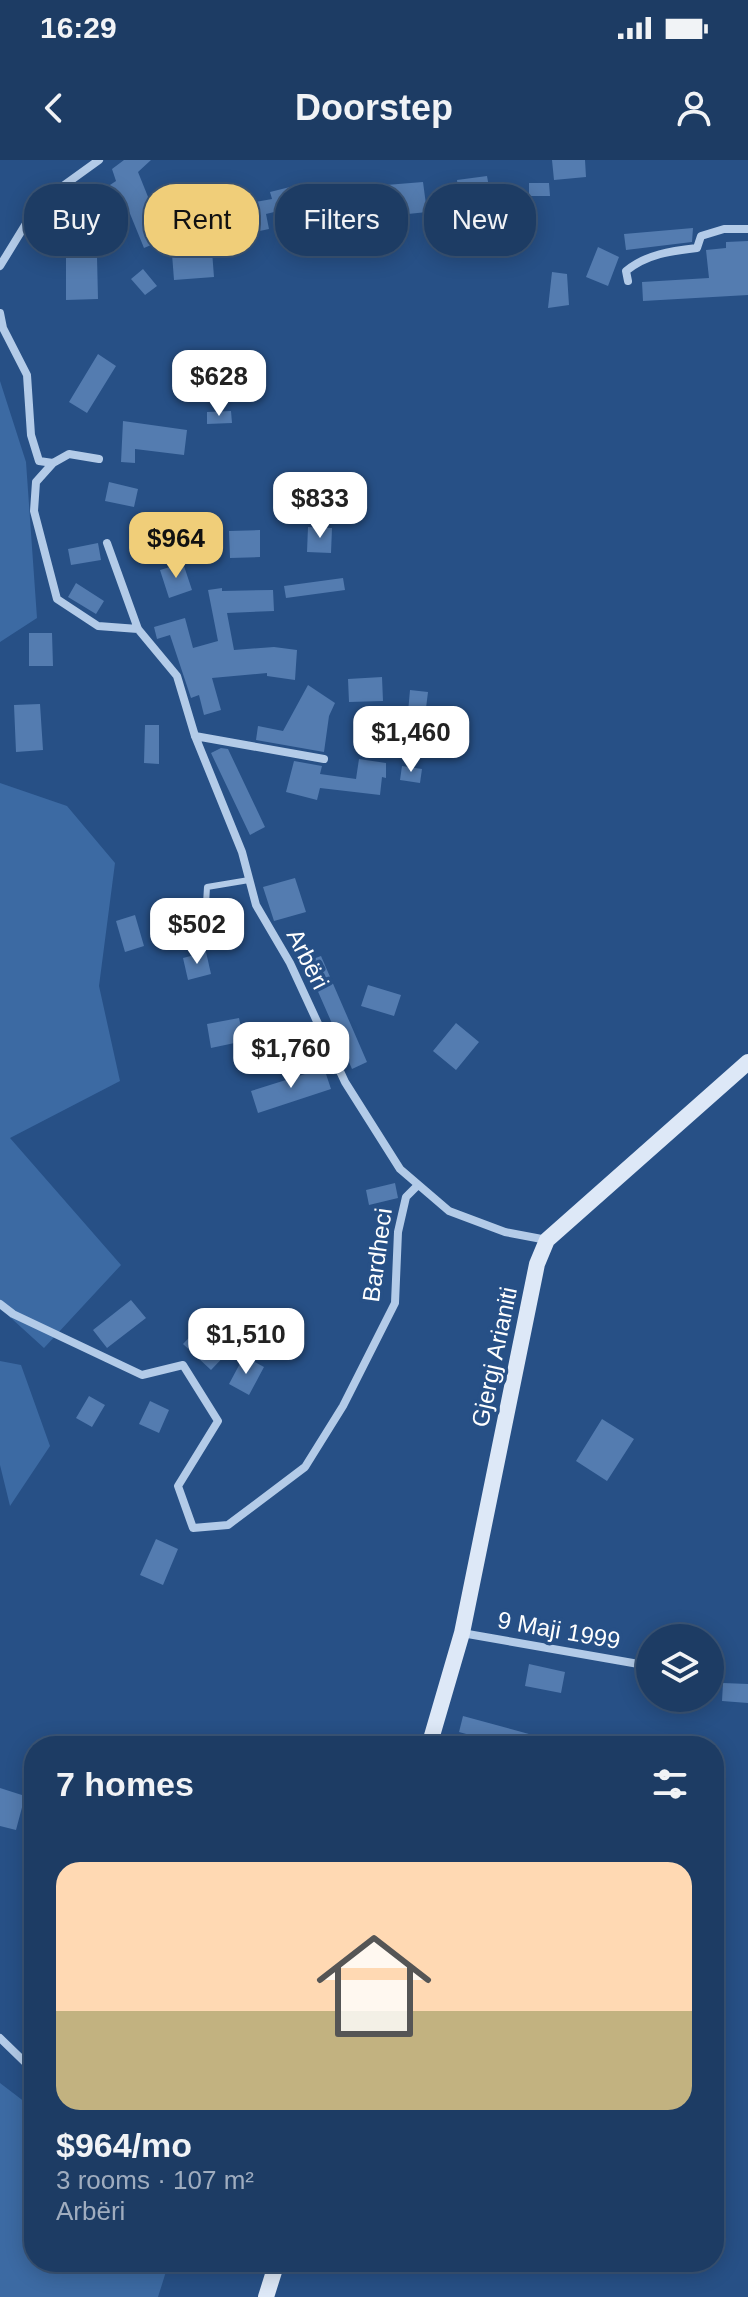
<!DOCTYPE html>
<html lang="en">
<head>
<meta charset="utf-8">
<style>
	:root { --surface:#1d3c64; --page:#25436a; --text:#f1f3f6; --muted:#a0adbf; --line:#3b5678; --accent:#f0ce79 }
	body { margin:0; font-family:Helvetica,sans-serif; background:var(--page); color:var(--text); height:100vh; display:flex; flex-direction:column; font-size:30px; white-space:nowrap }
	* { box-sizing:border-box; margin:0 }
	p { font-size:26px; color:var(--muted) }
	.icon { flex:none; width:44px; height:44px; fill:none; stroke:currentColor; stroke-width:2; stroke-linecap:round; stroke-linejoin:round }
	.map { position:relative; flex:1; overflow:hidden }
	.details { position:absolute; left:24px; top:1576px; width:700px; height:536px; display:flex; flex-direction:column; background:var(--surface); border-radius:32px; box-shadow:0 4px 20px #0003,0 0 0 2px var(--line) }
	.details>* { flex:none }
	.hud { position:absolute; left:24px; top:24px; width:700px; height:72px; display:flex; gap:16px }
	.fabs { position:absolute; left:636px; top:1464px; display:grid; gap:16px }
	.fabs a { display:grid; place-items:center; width:88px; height:88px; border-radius:50%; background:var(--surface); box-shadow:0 4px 20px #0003,0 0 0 2px var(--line); font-size:40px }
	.price { position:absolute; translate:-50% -68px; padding:0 18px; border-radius:16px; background:#fff; color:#222; font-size:26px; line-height:52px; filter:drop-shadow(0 2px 4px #0008) }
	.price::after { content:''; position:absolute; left:50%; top:48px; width:24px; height:18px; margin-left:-12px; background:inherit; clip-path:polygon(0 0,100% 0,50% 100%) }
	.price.active { background:var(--accent); color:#111 }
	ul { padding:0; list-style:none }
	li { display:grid; align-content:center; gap:16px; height:424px; padding:0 32px }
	li span { display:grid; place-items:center; height:248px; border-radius:24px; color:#555 }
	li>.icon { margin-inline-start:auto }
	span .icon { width:144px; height:144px; fill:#fffc; stroke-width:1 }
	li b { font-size:34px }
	h2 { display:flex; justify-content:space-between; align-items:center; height:96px; padding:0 32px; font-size:34px }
	.tag { padding:0 28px; border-radius:32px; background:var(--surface); box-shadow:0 4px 20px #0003,0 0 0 2px var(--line); font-size:28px; line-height:72px }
	.tag.active { background:var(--accent); color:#111 }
	.status { display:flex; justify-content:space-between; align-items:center; height:56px; padding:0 40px; background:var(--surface); direction:ltr }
	.status svg { height:22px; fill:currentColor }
	header { display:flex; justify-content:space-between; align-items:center; height:104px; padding:0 32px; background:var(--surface); font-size:36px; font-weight:600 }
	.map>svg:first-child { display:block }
	.green { fill:#3c6aa3 }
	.building { fill:#547cb0 }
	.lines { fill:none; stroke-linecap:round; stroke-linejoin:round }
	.service { stroke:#b3cbe8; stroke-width:6 }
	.minor { stroke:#b3cbe8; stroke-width:8 }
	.secondary { stroke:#dde8f7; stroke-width:16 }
	.labels { text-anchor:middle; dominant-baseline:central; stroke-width:7; stroke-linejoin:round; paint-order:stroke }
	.street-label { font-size:24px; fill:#fff; stroke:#275086 }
</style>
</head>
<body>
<div class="status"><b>16:29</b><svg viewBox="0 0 49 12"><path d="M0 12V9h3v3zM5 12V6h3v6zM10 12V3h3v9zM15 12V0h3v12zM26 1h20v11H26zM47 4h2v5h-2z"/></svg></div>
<header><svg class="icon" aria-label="back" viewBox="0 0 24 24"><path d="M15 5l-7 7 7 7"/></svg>Doorstep<svg class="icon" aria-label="person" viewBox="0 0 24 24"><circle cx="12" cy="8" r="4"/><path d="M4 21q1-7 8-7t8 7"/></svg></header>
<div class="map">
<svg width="748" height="2137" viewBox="0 0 748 2137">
	<rect width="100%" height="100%" fill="#275086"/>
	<path class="green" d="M0 221 26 302 37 458 0 482Z
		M0 623 67 646 115 703 99 826 120 921 10 978 121 1105 44 1188 0 1148Z
		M0 1201 21 1205 50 1286 10 1346 0 1305Z
		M0 1923 34 1949V2102H169L158 2137H0Z"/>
	<path class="building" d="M124 0H151L138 12 165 79 144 88 124 39 73 72 63 56 116 21 112 9Z
		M552 0H585L586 17 554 20Z
		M487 16 492 44 460 50 457 20Z
		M423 22 427 52 389 56 386 25Z
		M529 23H549L550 36H529Z
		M294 26 299 46 266 54 269 69 245 74 239 45 272 39 270 32Z
		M693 68 692 82 626 90 624 74Z
		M748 81V135L643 141 642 122 709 118 706 90 726 88V82Z
		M598 87 619 97 608 126 586 117Z
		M212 91 214 117 174 120 172 94Z
		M66 97H97L98 139 66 140Z
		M143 109 157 126 145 135 131 119Z
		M552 112 567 114 569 145 548 148Z
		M98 194 116 206 87 253 69 242Z
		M231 251 232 263 207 264V252Z
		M123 261 187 270 184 295 135 289V303L121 302Z
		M109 322 138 329 134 347 105 341Z
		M308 367 332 368 331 393 307 392Z
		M260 370V397L230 398 229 371Z
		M98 383 101 400 71 405 68 389Z
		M183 403 192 430 169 438 160 410Z
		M343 418 345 430 286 438 284 426Z
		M76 423 104 441 96 454 68 437Z
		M222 428V431L273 430 274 451 227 453 234 490 274 487 297 490 295 520 267 516V513L212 518 221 550 204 555 199 535 191 538 170 475 157 479 154 467 185 458 193 488 218 481 208 430Z
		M29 473H52L53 506H29Z
		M382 517 383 541 349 542 348 519Z
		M308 525 335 543 329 556 324 592 256 580 258 566 283 571Z
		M410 530 428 532 424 564 407 563Z
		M40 544 43 590 16 592 14 545Z
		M145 565H159V604L144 603Z
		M221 588 228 589 265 667 250 675 211 593Z
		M359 599 386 603V618L382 617 380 635 320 628 317 640 286 632 294 601 322 606 320 614 356 619Z
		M402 606 422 609 420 623 400 620Z
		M295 718 306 752 274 761 263 727Z
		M135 755 144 786 125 792 116 761Z
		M206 792 211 814 188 820 183 798Z
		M321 796 367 902 352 909 305 802Z
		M368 825 401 835 394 856 361 846Z
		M239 858 244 881 211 888 207 864Z
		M456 863 479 882 456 910 433 891Z
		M324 908 331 929 258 953 251 931Z
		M395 1023 398 1038 369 1045 366 1030Z
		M131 1140 146 1158 107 1188 93 1170Z
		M205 1161 232 1188 211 1210 183 1184Z
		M244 1196 264 1207 249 1235 229 1224Z
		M89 1236 105 1245 92 1267 76 1258Z
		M150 1241 169 1250 159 1273 139 1264Z
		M602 1259 634 1279 607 1321 576 1301Z
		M156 1379 178 1389 163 1425 140 1415Z
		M529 1504 565 1512 561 1533 525 1526Z
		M723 1523 748 1524V1543L722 1541Z
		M463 1556 558 1582 557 1586H510L459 1572Z
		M0 1628 25 1636 16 1670 0 1666Z"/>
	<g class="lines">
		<path class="service" d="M204 778 207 727 249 720"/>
		<path class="minor" d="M0 106 38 44 99 0
			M628 121 626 111C647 94 671 91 697 88L701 76 724 69H748
			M0 153 3 168 27 215 31 275 39 301 53 303 36 322 34 351 57 439 98 466 138 469
			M53 303 69 294 99 299
			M107 383 138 469 177 516 195 576 242 692 256 745 290 803 345 922 400 1009 449 1051 505 1072 547 1080
			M195 576 324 599
			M0 1144 13 1154 142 1215 183 1205 218 1261 178 1326 193 1368 228 1365 305 1307 343 1246 395 1143 398 1072 406 1037 418 1025
			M462 1473 650 1506
			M0 1878 34 1911"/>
		<path class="secondary" d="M429 1586 462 1473 537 1104 547 1080 748 902
			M266 2137 277 2102"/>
	</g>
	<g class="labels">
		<g class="street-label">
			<text transform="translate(308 799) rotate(63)">Arbëri</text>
			<text transform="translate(377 1095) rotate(-82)">Bardheci</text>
			<text transform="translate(494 1197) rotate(-78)">Gjergj Arianiti</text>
			<text transform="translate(559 1470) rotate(10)">9 Maji 1999</text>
		</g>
	</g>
</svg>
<div class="fabs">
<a><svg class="icon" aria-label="layers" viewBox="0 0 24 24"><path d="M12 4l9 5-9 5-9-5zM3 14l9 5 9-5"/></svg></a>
</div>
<b class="price" style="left:219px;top:258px">$628</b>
<b class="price" style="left:320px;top:380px">$833</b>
<b class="price active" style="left:176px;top:420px">$964</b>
<b class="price" style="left:411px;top:614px">$1,460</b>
<b class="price" style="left:197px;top:806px">$502</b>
<b class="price" style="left:291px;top:930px">$1,760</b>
<b class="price" style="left:246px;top:1216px">$1,510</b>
<div class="hud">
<a class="tag">Buy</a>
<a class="tag active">Rent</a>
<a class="tag">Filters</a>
<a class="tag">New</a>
</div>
<section class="details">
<h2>7 homes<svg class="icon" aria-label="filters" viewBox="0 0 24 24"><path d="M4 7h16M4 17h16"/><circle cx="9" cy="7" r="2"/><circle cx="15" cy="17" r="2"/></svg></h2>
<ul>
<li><span style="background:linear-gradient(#ffd9b3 60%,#c2b280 0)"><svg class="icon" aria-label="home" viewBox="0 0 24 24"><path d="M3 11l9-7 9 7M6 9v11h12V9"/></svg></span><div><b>$964/mo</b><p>3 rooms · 107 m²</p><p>Arbëri</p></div></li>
</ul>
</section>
</div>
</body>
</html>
